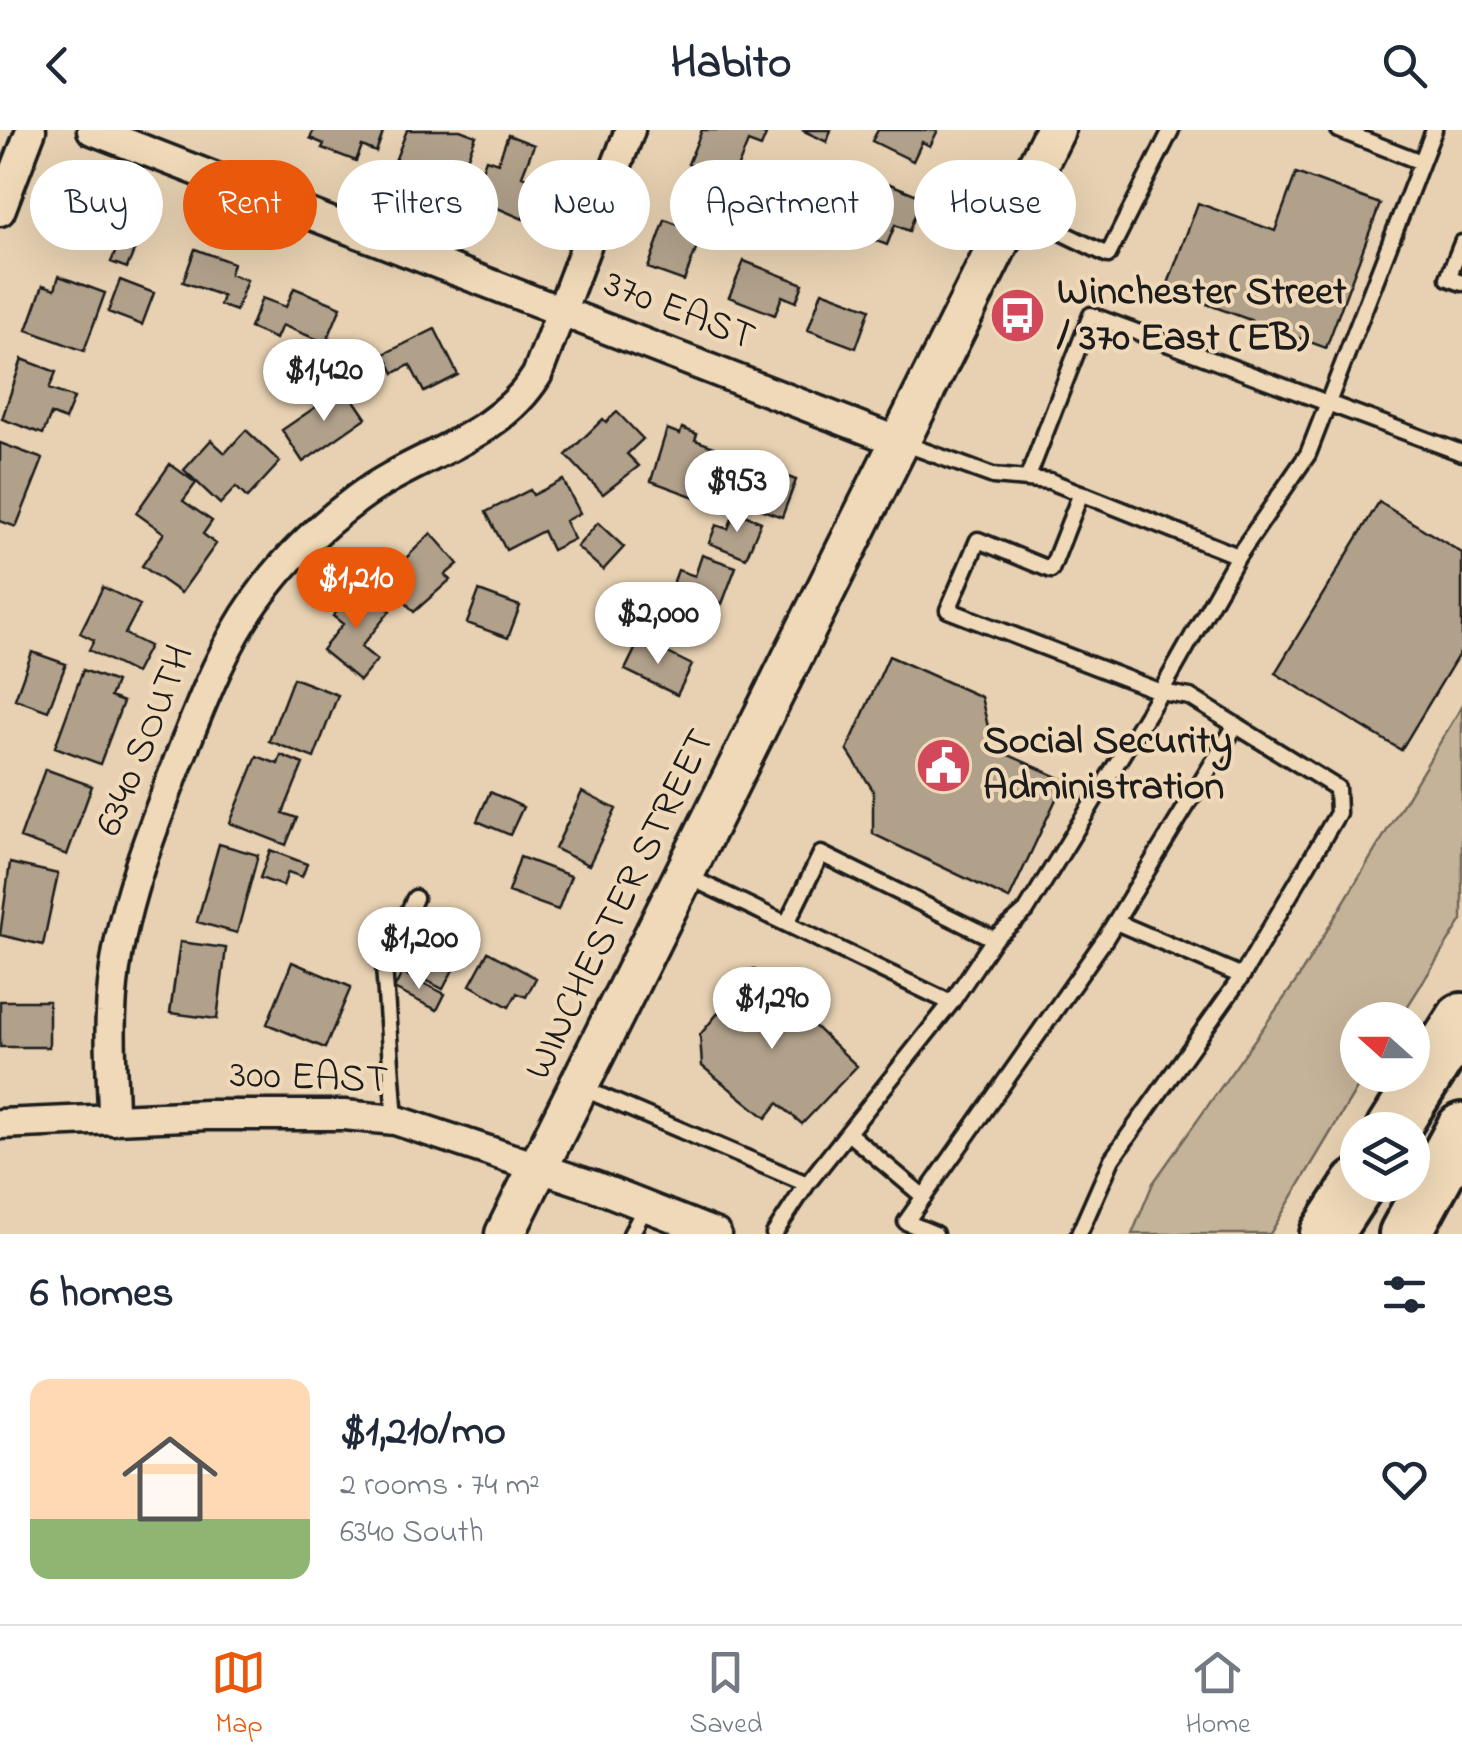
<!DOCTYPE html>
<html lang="en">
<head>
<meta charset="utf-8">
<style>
	:root { --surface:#fff; --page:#f2f2f3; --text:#1f2937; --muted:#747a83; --line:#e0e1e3; --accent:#ea580c }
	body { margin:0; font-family:"Indie Flower",sans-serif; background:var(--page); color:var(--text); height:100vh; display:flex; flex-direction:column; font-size:38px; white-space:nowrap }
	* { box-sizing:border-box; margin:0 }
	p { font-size:32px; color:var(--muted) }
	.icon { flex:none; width:55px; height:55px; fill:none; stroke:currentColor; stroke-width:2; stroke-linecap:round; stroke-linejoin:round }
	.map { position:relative; height:1104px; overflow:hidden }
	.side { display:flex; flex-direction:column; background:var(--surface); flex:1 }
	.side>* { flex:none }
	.top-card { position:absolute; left:30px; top:30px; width:1402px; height:90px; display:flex; gap:20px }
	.needle { width:65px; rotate:291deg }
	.buttons { position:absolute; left:1340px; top:872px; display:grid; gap:20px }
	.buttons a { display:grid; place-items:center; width:90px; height:90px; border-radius:50%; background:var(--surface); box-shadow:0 10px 40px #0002; font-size:50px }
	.price { position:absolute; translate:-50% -85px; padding:0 22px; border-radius:35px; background:#fff; color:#222; font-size:32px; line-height:65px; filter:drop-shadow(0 2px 5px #0008) }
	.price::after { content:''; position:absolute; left:50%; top:60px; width:30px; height:22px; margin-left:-15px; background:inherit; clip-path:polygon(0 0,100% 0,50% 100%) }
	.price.active { background:var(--accent); color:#fff }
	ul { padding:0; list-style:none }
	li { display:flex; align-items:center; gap:30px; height:250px; padding:0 30px }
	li+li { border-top:2px solid var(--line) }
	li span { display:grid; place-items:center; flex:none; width:280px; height:200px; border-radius:20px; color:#555 }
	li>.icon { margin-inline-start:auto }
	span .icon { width:120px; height:120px; fill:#fffc; stroke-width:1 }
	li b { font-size:42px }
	h2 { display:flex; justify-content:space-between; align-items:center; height:120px; padding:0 30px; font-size:42px }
	.pill { padding:0 35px; border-radius:45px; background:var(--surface); box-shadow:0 10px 40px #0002; font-size:35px; line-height:90px }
	.pill.active { background:var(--accent); color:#fff }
	header { display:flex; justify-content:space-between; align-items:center; height:130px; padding:0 30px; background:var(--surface); font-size:45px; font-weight:800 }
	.dock { display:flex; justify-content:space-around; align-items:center; height:140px; border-top:2px solid var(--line); background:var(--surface); font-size:28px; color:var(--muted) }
	.dock a { display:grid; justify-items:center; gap:5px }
	.dock .active { color:var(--accent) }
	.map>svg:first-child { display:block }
	.green { fill:#c5b399; stroke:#70685a; stroke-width:2.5 }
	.building { fill:#b1a18b; stroke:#1c1c1c; stroke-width:2.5 }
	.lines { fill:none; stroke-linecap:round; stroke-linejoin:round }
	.lane-casing { stroke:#1c1c1c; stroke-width:21 }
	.street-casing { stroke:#1c1c1c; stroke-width:35 }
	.secondary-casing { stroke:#1c1c1c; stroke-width:45 }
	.highway-casing { stroke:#1c1c1c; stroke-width:58 }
	.lane { stroke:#efd9b8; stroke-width:14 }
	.street { stroke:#efd9b8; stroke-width:28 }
	.secondary { stroke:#efd9b8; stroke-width:38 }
	.highway { stroke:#efd9b8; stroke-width:50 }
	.labels { text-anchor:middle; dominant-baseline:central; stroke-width:8; stroke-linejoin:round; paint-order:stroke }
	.poi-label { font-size:40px; font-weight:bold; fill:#1c1c1c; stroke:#efd9b8; text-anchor:start }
	.street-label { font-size:40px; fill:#1c1c1c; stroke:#efd9b8 }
</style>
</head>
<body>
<header><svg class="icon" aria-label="back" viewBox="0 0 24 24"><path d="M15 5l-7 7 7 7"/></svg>Habito<svg class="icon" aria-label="search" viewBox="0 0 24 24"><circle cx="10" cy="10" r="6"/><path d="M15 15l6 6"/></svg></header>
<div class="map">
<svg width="1462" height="1104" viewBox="0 0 1462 1104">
	<rect width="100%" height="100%" fill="#e7d1b2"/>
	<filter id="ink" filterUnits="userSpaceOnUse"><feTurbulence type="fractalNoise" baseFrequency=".01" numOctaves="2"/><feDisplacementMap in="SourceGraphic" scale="20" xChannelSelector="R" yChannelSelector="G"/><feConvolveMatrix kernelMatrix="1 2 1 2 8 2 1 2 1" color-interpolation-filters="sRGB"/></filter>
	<g filter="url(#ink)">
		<path class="green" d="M1462 576V790L1399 890H1358V945H1365L1270 1104H1132L1153 1053 1297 850Z"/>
		<path class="building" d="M314 0H384L376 22 362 16 356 31 322 18 324 14 310 8Z
			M407 0H460L476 6 451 69 390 44Z
			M702 0H753L766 5 761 17 748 12 732 51 688 34Z
			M802 0H831L827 12Z
			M878 0H938L930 16 922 12 913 31 872 11Z
			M508 5 534 15 522 46 536 51 523 89 472 67 486 29 498 33Z
			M1296 43 1380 74 1326 218 1166 159 1198 73 1275 101Z
			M890 54 922 67 909 101 895 95 887 115 860 105 871 78 879 81Z
			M85 64 132 83 121 110 136 116 127 138 111 132 117 118 71 100Z
			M665 90 702 104 684 151 648 138Z
			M195 119 233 133 230 144 247 150 236 181 220 175 223 166 183 152Z
			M744 131 803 154 796 172 782 166 775 185 729 167Z
			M59 146 105 163 84 221 27 200 43 155 55 159Z
			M120 150 154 163 142 195 108 182Z
			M294 158 341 177 326 213 282 195 276 209 250 198 262 168 286 177Z
			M822 161 870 179 856 218 808 200Z
			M435 199 458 245 424 262 410 235 394 243 384 224Z
			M22 229 56 242 49 259 74 268 65 290 51 284 43 304 2 289Z
			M345 257 366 288 303 332 282 300Z
			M617 282 643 309 627 324 639 336 603 364 566 325 603 289 606 292Z
			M682 298 697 304 695 310 714 317 708 332 722 337 708 372 651 351 667 299 680 304Z
			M246 300 280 332 247 368 236 357 220 374 184 340 211 310 225 323Z
			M0 313 43 329 16 397 0 391Z
			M748 332 796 350 782 387 734 370Z
			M170 334 196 353 183 371 212 391 203 404 216 414 181 463 142 436 164 403 136 383Z
			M563 350 580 383 565 391 574 409 552 420 543 401 506 420 486 382 530 360 533 365Z
			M1379 372 1462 423V519L1401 620 1275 543Z
			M735 381 761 392 746 428 709 413 716 395 728 399Z
			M598 393 624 417 603 440 577 417Z
			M431 403 458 434 445 445 450 450 414 482 385 449Z
			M702 425 736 437 722 474 710 470 698 504 674 495 679 480 665 476 678 440 695 446Z
			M358 455 390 481 361 517 377 530 360 551 322 520 343 494 333 486Z
			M103 457 140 475 125 504 149 516 135 543 89 520 94 510 80 503Z
			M479 461 520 476 508 508 467 493Z
			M640 509 692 535 677 565 625 540Z
			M32 522 66 534 48 581 15 569Z
			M889 526 981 567 993 618 1065 650 1009 769 873 704V660L847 620Z
			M83 540 116 552 110 567 123 572 100 634 55 617Z
			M293 548 338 565 314 628 269 611Z
			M281 625 303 634 283 683 297 688 286 715 230 693 257 626 278 634Z
			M45 639 92 656 67 725 20 708Z
			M490 662 523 677 510 705 477 691Z
			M582 662 616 679 589 735 555 719Z
			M219 714 258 725 237 803 197 792Z
			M270 720 307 734 302 747 288 742 283 756 260 748Z
			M520 727 571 746 558 780 508 762Z
			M10 733 58 744 43 815 0 805Z
			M180 812 226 818 217 889 170 883Z
			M433 813 460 826 443 859 416 845Z
			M488 822 536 848 526 867 517 863 509 877 470 855Z
			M292 832 351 857 325 918 267 894Z
			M754 839 857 936 802 994 778 973 766 988 702 936 700 905Z
			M402 843 445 864 437 880 394 859Z
			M0 871H49V917H0Z"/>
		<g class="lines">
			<defs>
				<path id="lane" d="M1339 0 1421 32
					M1019 82 1108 125 1171 0
					M1462 113 1448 148 1462 153
					M900 312 993 346 1050 351 1238 426 1308 324 1434 0
					M1028 347 1091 185 1462 323
					M687 746 951 873
					M1116 792 1242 846
					M787 793 821 724 994 809
					M582 958 807 1054 951 873 994 809 1026 781 1166 553 1238 426
					M395 990 384 836 415 768
					M848 1003 924 1067
					M631 1104 646 1076
					M774 1104 807 1054
					M935 1104 906 1092 1105 809 1236 595
					M1079 1104 1112 1029 1242 846 1338 683 1337 658 1190 567 1161 562 948 480 978 410 1051 440 1081 363"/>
				<path id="street" d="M92 0 899 312
					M0 81 31 0
					M113 990C113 954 109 919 111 883 114 793 148 710 180 627 202 572 222 518 256 470 284 430 319 397 358 368 417 324 497 310 537 245L630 0
					M0 994 207 985H344L395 990 594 1056 716 1104"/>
				<path id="secondary" d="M505 1104 1055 0"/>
				<path id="highway" d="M1392 1000 1462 889
					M1326 1104 1358 1055
					M1405 1104 1462 999"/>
			</defs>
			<use href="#lane" class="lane-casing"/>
			<use href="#street" class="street-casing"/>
			<use href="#secondary" class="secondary-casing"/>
			<use href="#highway" class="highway-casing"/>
			<use href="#lane" class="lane"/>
			<use href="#street" class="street"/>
			<use href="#secondary" class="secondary"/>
			<use href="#highway" class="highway"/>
		</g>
	</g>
	<defs>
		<symbol id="bus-disc" viewBox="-11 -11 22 22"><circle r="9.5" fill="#d1495b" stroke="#efd9b8"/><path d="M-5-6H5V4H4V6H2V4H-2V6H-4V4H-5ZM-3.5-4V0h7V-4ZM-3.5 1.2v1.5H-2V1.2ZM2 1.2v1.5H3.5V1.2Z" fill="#fff"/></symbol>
		<symbol id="civic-disc" viewBox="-11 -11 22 22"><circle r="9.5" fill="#d1495b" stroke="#efd9b8"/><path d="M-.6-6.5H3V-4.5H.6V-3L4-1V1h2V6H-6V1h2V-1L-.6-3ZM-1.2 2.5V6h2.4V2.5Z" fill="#fff"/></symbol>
	</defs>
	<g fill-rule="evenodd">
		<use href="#bus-disc" x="986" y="154" width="63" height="63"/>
		<use href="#civic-disc" x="912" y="604" width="63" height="63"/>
	</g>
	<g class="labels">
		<g class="poi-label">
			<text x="1057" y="163">Winchester Street<tspan x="1057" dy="46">/ 370 East (EB)</tspan></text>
			<text x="983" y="612">Social Security<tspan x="983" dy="46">Administration</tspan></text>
		</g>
		<g class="street-label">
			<text transform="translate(679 182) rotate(21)">370 EAST</text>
			<text transform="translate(146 611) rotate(-68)">6340 SOUTH</text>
			<text transform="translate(621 775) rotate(-64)">WINCHESTER STREET</text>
			<text transform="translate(309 949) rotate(2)">300 EAST</text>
		</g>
	</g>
</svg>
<div class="buttons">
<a><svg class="needle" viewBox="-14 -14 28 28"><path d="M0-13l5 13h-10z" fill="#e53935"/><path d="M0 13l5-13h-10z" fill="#747a83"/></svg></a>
<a><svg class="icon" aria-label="layers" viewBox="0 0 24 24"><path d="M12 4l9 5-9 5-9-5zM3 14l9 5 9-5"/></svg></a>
</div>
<b class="price" style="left:324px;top:294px">$1,420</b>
<b class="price" style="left:737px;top:405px">$953</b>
<b class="price active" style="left:356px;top:502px">$1,210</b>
<b class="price" style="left:658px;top:537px">$2,000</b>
<b class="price" style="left:419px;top:862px">$1,200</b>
<b class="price" style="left:772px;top:922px">$1,290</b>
<div class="top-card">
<a class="pill">Buy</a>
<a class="pill active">Rent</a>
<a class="pill">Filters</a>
<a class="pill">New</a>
<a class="pill">Apartment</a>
<a class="pill">House</a>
</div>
</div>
<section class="side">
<h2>6 homes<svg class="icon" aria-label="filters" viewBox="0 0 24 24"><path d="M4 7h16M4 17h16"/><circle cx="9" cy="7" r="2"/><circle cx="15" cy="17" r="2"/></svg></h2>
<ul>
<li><span style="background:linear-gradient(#ffd9b3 70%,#8fb573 0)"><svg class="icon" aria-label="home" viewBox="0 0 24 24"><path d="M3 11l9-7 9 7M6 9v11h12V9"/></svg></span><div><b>$1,210/mo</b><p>2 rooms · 74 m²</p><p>6340 South</p></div><svg class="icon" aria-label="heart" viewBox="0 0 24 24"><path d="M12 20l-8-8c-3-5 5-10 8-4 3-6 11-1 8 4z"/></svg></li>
</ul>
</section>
<nav class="dock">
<a class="active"><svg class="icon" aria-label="map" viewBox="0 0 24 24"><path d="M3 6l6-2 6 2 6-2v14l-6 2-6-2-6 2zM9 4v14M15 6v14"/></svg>Map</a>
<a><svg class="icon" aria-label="saved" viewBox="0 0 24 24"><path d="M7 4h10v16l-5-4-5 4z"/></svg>Saved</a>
<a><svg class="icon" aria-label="home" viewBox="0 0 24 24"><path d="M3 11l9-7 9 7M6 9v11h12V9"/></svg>Home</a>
</nav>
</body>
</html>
